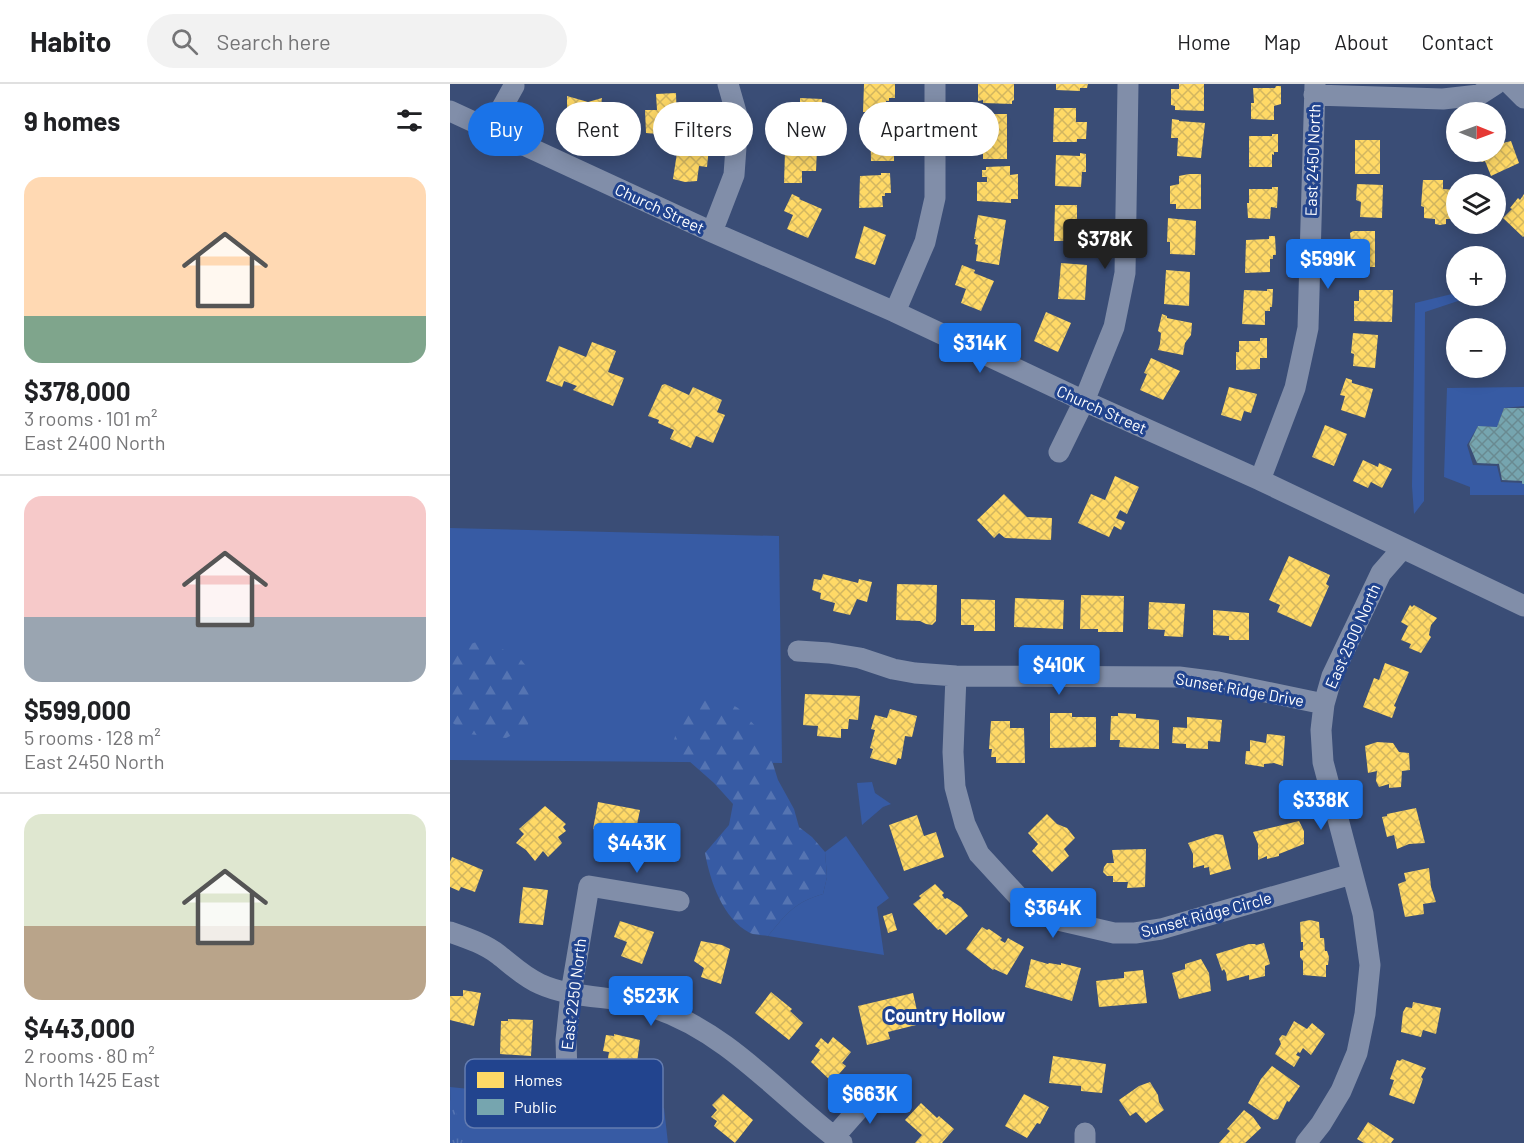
<!DOCTYPE html>
<html lang="en">
<head>
<meta charset="utf-8">
<style>
	:root { --surface:#fff; --page:#f2f2f2; --text:#202124; --muted:#757577; --line:#e0e0e0; --accent:#1a73e8 }
	body { margin:0; font-family:Barlow,sans-serif; background:var(--page); color:var(--text); height:100vh; display:flex; flex-direction:column; font-size:22px; white-space:nowrap }
	* { box-sizing:border-box; margin:0 }
	p { font-size:20px; color:var(--muted) }
	.icon { flex:none; width:33px; height:33px; fill:none; stroke:currentColor; stroke-width:2; stroke-linecap:round; stroke-linejoin:round }
	.map { position:relative; flex:1; overflow:hidden }
	.details { display:flex; flex-direction:column; background:var(--surface); width:450px }
	.details>* { flex:none }
	.guide { position:absolute; left:18px; top:18px; width:570px; height:54px; display:flex; gap:12px }
	.needle { width:39px; rotate:91deg }
	.controls { position:absolute; left:996px; top:18px; display:grid; gap:12px }
	.controls a { display:grid; place-items:center; width:60px; height:60px; border-radius:50%; background:var(--surface); box-shadow:0 3px 15px #0003; font-size:30px }
	.price { position:absolute; translate:-50% -51px; padding:0 14px; border-radius:6px; background:var(--accent); color:#fff; font-size:20px; line-height:39px; filter:drop-shadow(0 2px 3px #0008) }
	.price::after { content:''; position:absolute; left:50%; top:36px; width:18px; height:14px; margin-left:-9px; background:inherit; clip-path:polygon(0 0,100% 0,50% 100%) }
	.price.current { background:#222; color:#fff }
	ul { padding:0; list-style:none }
	li { display:grid; align-content:center; gap:12px; height:318px; padding:0 24px }
	li+li { border-top:2px solid var(--line) }
	li span { display:grid; place-items:center; height:186px; border-radius:18px; color:#555 }
	li>.icon { margin-inline-start:auto }
	span .icon { width:108px; height:108px; fill:#fffc; stroke-width:1 }
	li b { font-size:26px }
	h2 { display:flex; justify-content:space-between; align-items:center; height:72px; padding:0 24px; font-size:26px }
	.pill { padding:0 21px; border-radius:27px; background:var(--surface); box-shadow:0 3px 15px #0003; font-size:21px; line-height:54px }
	.pill.current { background:var(--accent); color:#fff }
	header { display:flex; align-items:center; gap:36px; box-sizing:border-box; height:84px; padding:0 30px; background:var(--surface); border-bottom:2px solid var(--line) }
	header strong { font-size:28px }
	nav { display:flex; gap:33px; margin-inline-start:auto; font-size:21px }
	.search { width:420px; height:54px; background:var(--page); display:flex; align-items:center; gap:15px; box-sizing:border-box; padding:0 21px; border-radius:33px; color:var(--muted); font-size:22px }
	main { display:flex; flex:1; min-height:0 }
	.map>svg:first-child { display:block }
	.grass { fill:#375ba4 }
	.forest { fill:url(#forest-firs) }
	.park { fill:url(#park-tufts) }
	.homes { fill:url(#homes-cross-hatch) }
	.public { fill:url(#public-cross-hatch) }
	.lines { fill:none; stroke-linecap:round; stroke-linejoin:round }
	.minor { stroke:#818ea9; stroke-width:21 }
	.labels { text-anchor:middle; dominant-baseline:central; stroke-width:6; stroke-linejoin:round; paint-order:stroke }
	.street-label { font-size:16px; fill:#fff; stroke:#22448e }
	.neighbourhood-label { font-size:18px; font-weight:bold; fill:#fff; stroke:#22448e }
	.key { fill:#22448e; stroke:#647cb0; stroke-width:1.5 }
	.key-label { font-size:16px; fill:#fff }
</style>
</head>
<body>
<header>
<strong>Habito</strong>
<div class="search"><svg class="icon" aria-label="search" viewBox="0 0 24 24"><circle cx="10" cy="10" r="6"/><path d="M15 15l6 6"/></svg>Search here</div>
<nav><a>Home</a><a>Map</a><a>About</a><a>Contact</a></nav>
</header>
<main>
<section class="details">
<h2>9 homes<svg class="icon" aria-label="filters" viewBox="0 0 24 24"><path d="M4 7h16M4 17h16"/><circle cx="9" cy="7" r="2"/><circle cx="15" cy="17" r="2"/></svg></h2>
<ul>
<li><span style="background:linear-gradient(#ffd9b3 75%,#7fa58c 0)"><svg class="icon" aria-label="home" viewBox="0 0 24 24"><path d="M3 11l9-7 9 7M6 9v11h12V9"/></svg></span><div><b>$378,000</b><p>3 rooms · 101 m²</p><p>East 2400 North</p></div></li>
<li><span style="background:linear-gradient(#f6c9c9 65%,#9aa5b1 0)"><svg class="icon" aria-label="home" viewBox="0 0 24 24"><path d="M3 11l9-7 9 7M6 9v11h12V9"/></svg></span><div><b>$599,000</b><p>5 rooms · 128 m²</p><p>East 2450 North</p></div></li>
<li><span style="background:linear-gradient(#dfe7d0 60%,#b9a48a 0)"><svg class="icon" aria-label="home" viewBox="0 0 24 24"><path d="M3 11l9-7 9 7M6 9v11h12V9"/></svg></span><div><b>$443,000</b><p>2 rooms · 80 m²</p><p>North 1425 East</p></div></li>
</ul>
</section>
<div class="map">
<svg width="1074" height="1059" viewBox="0 0 1074 1059">
	<defs>
		<pattern id="forest-firs" width="22" height="20" patternUnits="userSpaceOnUse" patternTransform="scale(1.5)"><rect width="22" height="20" fill="#375ba4"/><path d="M5 1l3.5 6h-7zM16 11l3.5 6h-7z" fill="#5574b2"/></pattern>
		<pattern id="park-tufts" width="24" height="20" patternUnits="userSpaceOnUse" patternTransform="scale(1.5)"><rect width="24" height="20" fill="#375ba4"/><path d="M3 7l-1-3M5 7V3M7 7l1-3M15 17l-1-3M17 17v-4M19 17l1-3" fill="none" stroke="#5574b2"/></pattern>
		<pattern id="homes-cross-hatch" width="8" height="8" patternUnits="userSpaceOnUse" patternTransform="scale(1.5)"><rect width="8" height="8" fill="#ffd966"/><path d="M0 0l8 8M0 8l8-8" fill="none" stroke="#d2b660"/></pattern>
		<pattern id="public-cross-hatch" width="8" height="8" patternUnits="userSpaceOnUse" patternTransform="scale(1.5)"><rect width="8" height="8" fill="#76a5af"/><path d="M0 0l8 8M0 8l8-8" fill="none" stroke="#698a91"/></pattern>
	</defs>
	<rect width="100%" height="100%" fill="#3a4d76"/>
	<path class="grass" d="M1006 209V212H1023L975 228 974 417 964 430 962 402 965 219Z
		M1074 303V322L1054 324 1047 343 1028 342 1017 361 1023 381 1047 382 1051 398 1074 399V411H1020V403L994 393 997 304Z
		M0 444 329 452 332 679 0 676Z
		M422 698 425 709 441 720 433 723 412 741 407 699Z
		M396 752 439 814 427 823 434 871 318 852C336 830 345 818 373 810L377 793 375 768Z
		M0 1003 214 1024 218 1059H1Z"/>
	<path class="forest" d="M32 556 68 572 81 588 85 616 77 644 56 654 18 650 0 637V565L12 563Z
		M263 610 288 624 314 651 328 696 344 725 349 743 362 753 375 768 377 793 373 810C345 818 336 830 318 852 312 851 304 851 300 849 273 835 260 797 255 769L279 741 283 720 264 699 222 662 231 634Z"/>
	<path class="park" d="M0 1015 20 1059H0Z"/>
	<path class="homes" d="M414 0H445V14H439V17H436L435 28H413Z
		M528 0H564V16L562 17V20L533 19V16L528 17Z
		M606 0H638L637 4H630V7L606 6Z
		M729 0H754V27L725 26V22L721 21V5H729Z
		M826 2H831V20L824 22V36L801 35V19H804L803 4H825Z
		M226 9 227 41H226L225 47 207 50 196 49 195 26H207L206 10Z
		M117 12 138 18 152 14 148 47 136 50 122 47 123 32 117 31Z
		M350 14 372 15 371 47H348V43H335L336 25 350 26Z
		M604 24H626V38H637L636 55H627V58H603Z
		M529 30H557V75H533V64H530Z
		M420 33H447V50H444V77H421Z
		M722 35 729 36V37L755 39 751 74 727 72 728 54H721Z
		M822 50H828V68H824V71L822 70V83H799V52H822Z
		M1046 50 1049 60 1061 57 1069 79 1041 92 1035 77 1032 78 1030 76 1027 68H1046Z
		M905 56H930V90H905Z
		M248 61 259 63 257 83 249 82 247 97 235 98 223 95 228 62 241 65H250Z
		M338 61H343V64L367 65 366 87H352V99H334L335 67H338Z
		M630 69 636 70V88H632L631 103 605 102 606 71 630 72Z
		M560 82V91L568 90V115H561V119L527 117V98H537V93H532V86H536V83Z
		M431 89H440L441 109H435V112H432L433 123 409 124 410 92 431 91Z
		M739 90H751V125H726V120H720V102L729 100V92Z
		M973 96H993V105L1006 106V135H996V140L990 141 985 140V135L974 134V123L971 122Z
		M907 100 933 101 932 134 910 133 911 118 906 116Z
		M822 103H828L827 124 821 123 820 135 798 134 797 119H799V105H822Z
		M342 110 350 114 349 115 372 125 358 154 337 145 343 131 334 127Z
		M1074 110V152L1073 153 1053 134 1062 125 1060 124 1068 114 1070 116Z
		M605 121H627V136H633V153H629V157H604Z
		M528 131 556 136 549 181 526 177 528 161 525 160 526 155H524Z
		M718 134 746 137 745 171 720 170V158H717Z
		M414 142 436 151 425 181 405 174Z
		M903 147H925V183H900L902 166 900 149Z
		M819 152H825L826 171H823V175H820V188L795 189 796 156 819 155Z
		M611 179 637 181 635 216 608 215Z
		M512 181 525 186 524 189 544 197 531 227 511 219 516 205 505 201Z
		M716 186 740 188 739 222 714 220Z
		M817 205H823L822 223H820V227H815V241L792 240 794 206 817 207Z
		M909 206H943L942 238 904 237V217H909Z
		M596 228 621 239 608 268 584 257Z
		M712 230 717 232V234L742 239 741 251 735 259 733 271 708 266 710 260 711 249 708 247Z
		M903 249 928 251 925 284 903 282 904 270 901 269Z
		M810 254H817V274H810V285L786 286V268H789V257H810Z
		M142 258 166 267 158 288 174 294 163 322 123 306 127 302 114 297 112 303 96 297 109 262 136 273Z
		M701 274 730 287 713 316 690 306 697 290 694 289Z
		M896 294 902 296V299L923 305 915 334 891 326 895 312 890 311Z
		M215 300 239 311 243 303 272 316 267 328 275 331 263 359 246 352 241 364 220 355 224 346 208 339 209 336 198 332 212 301Z
		M779 303 807 310 801 329 794 327 791 337 771 331Z
		M875 341 897 350 884 382 862 373Z
		M913 376 928 383 929 379 942 385 932 404 921 398 918 404 903 397Z
		M665 392 689 403 677 430 670 426 666 434 675 438 671 446 664 442 659 453 628 439 641 410 655 416Z
		M554 410 577 433 602 434 601 456 555 454 549 449 544 454 527 436Z
		M839 472 880 491 876 500 879 502 861 543 827 528 830 521 819 516Z
		M373 490 408 499 409 495 422 498 417 518 407 515 400 531 383 527 385 519 370 515 371 509 362 506 364 495 371 496Z
		M447 500 487 501 486 537 482 541 476 540 470 537 446 536Z
		M631 511 674 512 673 548H648V545H630Z
		M565 514 614 516 613 545 564 543Z
		M511 515 545 516V547H524V541H511Z
		M699 518 735 520 733 553 714 552 715 546 698 545Z
		M960 521 962 523 964 521 987 534 981 541 979 551 981 553 971 569 959 564 961 560 951 556 958 542 951 538Z
		M763 526 799 529V556H779V552L763 551Z
		M935 579 959 588 944 622 946 623 942 634 913 623 924 594 929 596Z
		M355 610 410 612 408 636 399 635 398 645H391V654L367 652 368 642 353 641Z
		M440 625 467 632 462 653 455 652 451 675 448 674 446 681 420 674 423 665 420 664 425 646 421 645 425 631 437 634Z
		M600 629H622V633H646V663L600 664Z
		M668 629 686 630V634L709 636V665L669 663 670 656H660L661 632H668Z
		M737 633 772 636 770 658 758 657V665L736 664V660L722 659 723 643 737 644Z
		M541 637H560V644H574L575 679H546V673H541L542 665H539Z
		M817 650 835 652 833 682 824 679 814 680V683L795 680 796 667H800V656L816 659Z
		M927 658 943 659 949 668 959 669 960 686 952 687 951 703 939 704V700L929 703 926 697 927 687 918 689 915 662Z
		M148 718 190 726 184 755 176 753 174 759 157 755V748L143 745Z
		M95 722 116 740 113 743 116 747 108 753 112 759 98 773 93 767 85 777 76 766 66 759 74 750 69 745Z
		M966 724 975 759 959 760 947 765 944 751 937 753 932 733 937 732V730Z
		M597 730 607 740 617 744 625 754 614 765 619 772 602 788 582 767 588 760 578 749Z
		M467 731 474 752 486 748 494 773 454 787 439 741Z
		M849 737 854 747V760L829 770V772L817 775V772L808 776V760L803 748Z
		M766 750 773 751 781 785 760 791 759 783 754 784V781L743 784V770L738 759Z
		M696 765 695 803 677 804 678 798H663V792H657L653 788 654 783 657 779H664L662 766Z
		M2 773 33 786 25 808 11 803 9 807 0 803V778Z
		M979 784 981 803 986 818 973 820 974 830 955 833 948 800 956 797 954 789Z
		M485 800 494 809 492 811 495 815 497 814 511 823 518 832 496 851 490 845 488 846 463 820 471 814 469 812Z
		M73 803 98 806 93 841 69 839Z
		M442 829 447 846 438 849 433 832Z
		M860 836 869 838 870 854H874L875 867H877L879 873 878 881H876V893L853 891V877L850 873V867L853 866V858H851L850 838Z
		M170 837 204 848 192 880 171 872 177 858 164 853Z
		M532 843 537 846 539 845 552 854 550 856 555 859 558 854 574 863 557 891 544 885 543 886 516 865Z
		M251 857 272 861 280 865 271 900 251 893 254 884 244 877Z
		M814 859 820 880 815 882V892L799 896V891L777 897 776 889 774 885 772 887 766 870 799 860H805L806 861Z
		M581 875 598 880 599 879 611 881V879L631 884 622 917 575 903Z
		M751 875 759 889 761 907 729 915 722 889 735 885V880Z
		M693 886 697 919 649 923 646 897 674 894V888Z
		M13 906 31 909 24 942 0 936V912H13Z
		M321 908 342 925 340 927 353 939 339 956 305 929Z
		M463 909 470 940 438 948 440 955 417 961 408 922Z
		M963 918 991 924 986 950 973 946 971 953 951 948 953 928 956 923 962 924Z
		M58 935 83 936 81 972 50 970 51 937H58Z
		M844 937 857 945 862 939 875 950 861 971 853 964 850 969 848 968 846 971 850 973 844 983 825 970 831 960 829 955 832 951 836 952Z
		M164 950 190 956 186 986 157 980 159 968 153 967 156 951 164 952Z
		M383 953 401 968 392 979 396 982 382 998 361 978 370 966 365 962 371 954 378 960Z
		M603 972 656 980 652 1009 631 1007V1002L599 999Z
		M952 975 976 984 971 993 973 995 964 1020 939 1011 944 996 940 995 947 976 950 977Z
		M822 982 850 1002 839 1018 837 1017 828 1035 824 1036 798 1019 811 995Z
		M700 998 708 1011 709 1018 714 1026 696 1039 686 1028 680 1032 669 1016 689 1002Z
		M273 1010 303 1036 285 1059 264 1042 267 1037 261 1033 267 1026 262 1021Z
		M574 1010 599 1023 590 1040 587 1039 577 1054 555 1042Z
		M471 1019 487 1034 489 1032 504 1045 492 1059H465L472 1051 455 1036Z
		M794 1026 803 1033 811 1044 795 1059H769L780 1047 777 1045Z
		M918 1038 944 1055 941 1059H914L907 1055Z"/>
	<path class="public" d="M1054 324H1074V400H1072V397L1052 396 1049 380 1027 379 1019 360 1028 342 1047 343Z"/>
	<g class="lines">
		<path class="minor" d="M1060 0 1074 14
			M864 11 993 15 1029 11 1046 0
			M0 27 262 148 445 228 634 317 810 396 1074 522
			M40 45 64 2
			M262 148 284 91 288 35 278 0
			M445 228 475 158 485 114V0
			M609 368 634 317 664 243 675 189 678 0
			M810 396 845 304 858 244 865 0
			M348 567 379 569 410 574 443 585 465 589 506 592 729 593 768 598 874 620
			M506 592 503 668 505 703 515 740 529 770 575 820 608 836 664 849H685L711 845 902 790
			M0 848C17 854 35 860 49 871 63 882 74 893 90 900 125 916 168 911 205 924 279 949 331 1013 392 1059
			M127 1017 117 991 116 956 121 909 139 802 229 817
			M384 1053 421 1011 433 1003
			M635 1059V1049
			M856 1059 871 1040 891 1007 907 969 915 930 920 881 913 830 873 678 871 646 874 620 882 592 931 489 952 465"/>
	</g>
	<g class="labels">
		<g class="street-label">
			<text transform="translate(862 76) rotate(-88)">East 2450 North</text>
			<text transform="translate(210 124) rotate(25)">Church Street</text>
			<text transform="translate(652 325) rotate(24)">Church Street</text>
			<text transform="translate(902 552) rotate(-66)">East 2500 North</text>
			<text transform="translate(790 605) rotate(10)">Sunset Ridge Drive</text>
			<text transform="translate(756 830) rotate(-15)">Sunset Ridge Circle</text>
			<text transform="translate(123 910) rotate(-83)">East 2250 North</text>
		</g>
		<g class="neighbourhood-label">
			<text x="495" y="931">Country Hollow</text>
		</g>
	</g>
	<rect x="15" y="975" width="198" height="69" rx="9" class="key"/>
	<rect x="27" y="988" width="27" height="16" fill="#ffd966"/>
	<rect x="27" y="1015" width="27" height="16" fill="#76a5af"/>
	<g class="key-label">
		<text x="64" y="1002">Homes</text>
		<text x="64" y="1029">Public</text>
	</g>
</svg>
<div class="controls">
<a><svg class="needle" viewBox="-14 -14 28 28"><path d="M0-13l5 13h-10z" fill="#e53935"/><path d="M0 13l5-13h-10z" fill="#757577"/></svg></a>
<a><svg class="icon" aria-label="layers" viewBox="0 0 24 24"><path d="M12 4l9 5-9 5-9-5zM3 14l9 5 9-5"/></svg></a>
<a>+</a>
<a>−</a>
</div>
<b class="price current" style="left:655px;top:186px">$378K</b>
<b class="price" style="left:878px;top:206px">$599K</b>
<b class="price" style="left:530px;top:290px">$314K</b>
<b class="price" style="left:609px;top:612px">$410K</b>
<b class="price" style="left:871px;top:747px">$338K</b>
<b class="price" style="left:187px;top:790px">$443K</b>
<b class="price" style="left:603px;top:855px">$364K</b>
<b class="price" style="left:201px;top:943px">$523K</b>
<b class="price" style="left:420px;top:1041px">$663K</b>
<div class="guide">
<a class="pill current">Buy</a>
<a class="pill">Rent</a>
<a class="pill">Filters</a>
<a class="pill">New</a>
<a class="pill">Apartment</a>
</div>
</div>
</main>
</body>
</html>
